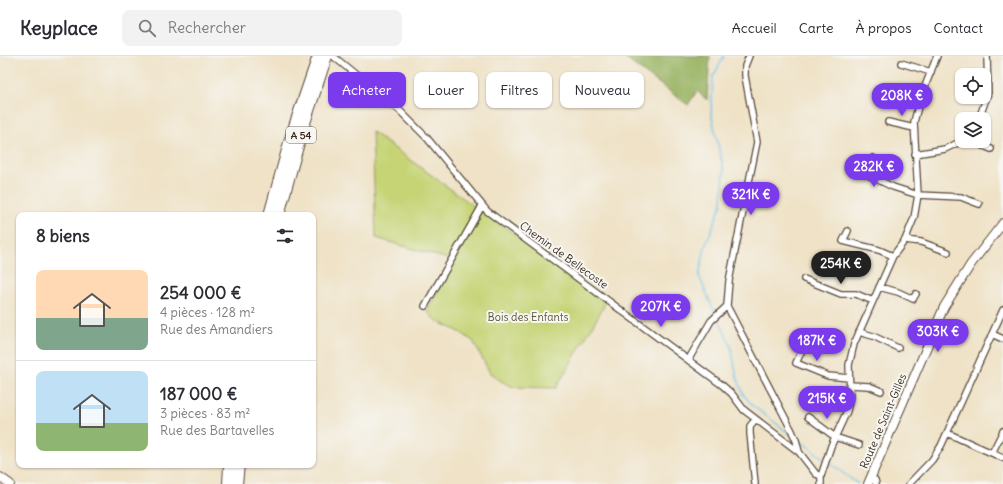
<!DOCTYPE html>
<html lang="fr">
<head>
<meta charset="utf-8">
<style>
	:root { --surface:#fff; --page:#f2f2f3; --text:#2b2b33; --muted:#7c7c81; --line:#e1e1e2; --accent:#7c3aed }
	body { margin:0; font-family:Delius,sans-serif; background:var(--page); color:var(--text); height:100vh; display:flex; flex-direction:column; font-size:15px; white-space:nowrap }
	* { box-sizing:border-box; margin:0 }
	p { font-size:13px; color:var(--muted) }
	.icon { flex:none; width:22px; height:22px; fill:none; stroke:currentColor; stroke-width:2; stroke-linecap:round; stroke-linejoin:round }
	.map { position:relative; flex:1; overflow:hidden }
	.side { position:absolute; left:16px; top:156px; width:300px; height:256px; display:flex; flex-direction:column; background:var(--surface); border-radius:8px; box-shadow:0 1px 3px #0004 }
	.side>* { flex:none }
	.guide { position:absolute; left:328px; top:16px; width:380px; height:36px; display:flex; gap:8px }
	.fabs { position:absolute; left:955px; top:12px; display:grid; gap:8px }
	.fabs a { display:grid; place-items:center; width:36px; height:36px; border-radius:8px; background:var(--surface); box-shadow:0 1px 3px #0004; font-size:20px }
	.price { position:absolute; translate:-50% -34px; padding:0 9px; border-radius:14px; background:var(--accent); color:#fff; font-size:13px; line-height:26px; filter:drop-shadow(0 1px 2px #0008) }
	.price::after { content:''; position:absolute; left:50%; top:24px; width:12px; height:9px; margin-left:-6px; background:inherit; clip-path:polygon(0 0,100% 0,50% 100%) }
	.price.selected { background:#222; color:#fff }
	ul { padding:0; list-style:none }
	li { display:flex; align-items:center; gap:12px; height:100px; padding:0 20px }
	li+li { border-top:1px solid var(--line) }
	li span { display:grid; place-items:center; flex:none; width:112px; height:80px; border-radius:8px; color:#555 }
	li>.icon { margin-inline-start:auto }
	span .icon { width:48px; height:48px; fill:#fffc; stroke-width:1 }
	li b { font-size:17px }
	h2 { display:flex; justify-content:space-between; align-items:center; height:48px; padding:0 20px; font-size:17px }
	.chip { padding:0 14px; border-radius:8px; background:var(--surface); box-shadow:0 1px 3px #0004; font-size:14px; line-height:36px }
	.chip.selected { background:var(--accent); color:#fff }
	header { display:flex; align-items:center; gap:24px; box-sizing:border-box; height:56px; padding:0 20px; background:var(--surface); border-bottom:1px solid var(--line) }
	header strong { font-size:19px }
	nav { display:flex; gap:22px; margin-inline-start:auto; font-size:14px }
	.search { width:280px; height:36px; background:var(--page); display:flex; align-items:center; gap:10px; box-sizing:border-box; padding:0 14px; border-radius:8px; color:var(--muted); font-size:15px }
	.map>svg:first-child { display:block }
	.green { fill:#c6d476; stroke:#807f4a }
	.forest { fill:#9cb667; stroke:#6c7042 }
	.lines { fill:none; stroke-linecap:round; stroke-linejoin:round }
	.stream { stroke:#68bee5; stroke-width:1.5 }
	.street-casing { stroke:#564637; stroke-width:8 }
	.secondary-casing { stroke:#564637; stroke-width:10 }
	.highway-casing { stroke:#564637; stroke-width:12 }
	.street { stroke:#fff; stroke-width:5.5 }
	.secondary { stroke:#fff; stroke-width:8 }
	.highway { stroke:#fff; stroke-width:10 }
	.labels { text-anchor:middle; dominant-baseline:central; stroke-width:4; stroke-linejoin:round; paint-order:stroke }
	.shield { fill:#f6f6f2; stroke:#73675e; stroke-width:1 }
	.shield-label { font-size:10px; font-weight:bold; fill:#3b2a1e }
	.street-label { font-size:11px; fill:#3b2a1e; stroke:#f6f6f2 }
	.park-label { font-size:11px; fill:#5e5434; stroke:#f6f6f2 }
</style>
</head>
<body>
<header>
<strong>Keyplace</strong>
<div class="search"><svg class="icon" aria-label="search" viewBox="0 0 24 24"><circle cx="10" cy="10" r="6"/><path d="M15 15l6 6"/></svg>Rechercher</div>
<nav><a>Accueil</a><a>Carte</a><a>À propos</a><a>Contact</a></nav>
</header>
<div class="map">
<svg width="1003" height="428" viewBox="0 0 1003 428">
	<rect width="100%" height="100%" fill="#f6f6f2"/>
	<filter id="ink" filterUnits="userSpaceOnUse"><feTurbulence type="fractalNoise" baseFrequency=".025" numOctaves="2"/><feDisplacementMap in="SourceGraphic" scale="8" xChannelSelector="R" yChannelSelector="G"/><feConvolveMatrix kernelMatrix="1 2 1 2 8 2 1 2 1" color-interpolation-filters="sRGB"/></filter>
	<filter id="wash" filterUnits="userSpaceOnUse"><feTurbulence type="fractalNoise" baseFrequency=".012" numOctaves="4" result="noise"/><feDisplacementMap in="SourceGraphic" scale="16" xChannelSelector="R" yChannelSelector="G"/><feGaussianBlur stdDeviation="0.9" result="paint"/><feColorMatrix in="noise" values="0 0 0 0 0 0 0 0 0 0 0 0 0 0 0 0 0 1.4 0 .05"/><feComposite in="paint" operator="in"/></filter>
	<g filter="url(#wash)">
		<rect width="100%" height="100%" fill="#efe2c6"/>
		<path class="green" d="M372 76 478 153 448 203 376 182Z
			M481 154 603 242 605 246 603 252 556 332 513 331 501 325 490 317 473 285 460 276 435 264 427 255Z"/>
		<path class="forest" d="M622 0H710L707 44 697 35 688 49Z"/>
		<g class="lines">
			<path class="stream" d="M714 255 699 220 705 191 722 147 724 115 711 57 713 21 724 0
				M719 264 731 290 736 317 743 338 753 350 790 378
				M798 383 823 402
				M831 408 858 428"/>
		</g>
	</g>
	<g filter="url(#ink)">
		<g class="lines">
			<defs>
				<path id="street" d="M333 0 399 54 427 82 487 155 722 329 732 338 744 354 799 396 816 418 821 420
					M901 7 931 16
					M979 63 988 37 987 0
					M888 66 914 72
					M972 85 991 93
					M915 98 945 93 962 85
					M873 102 866 118 893 131 918 139 961 141 979 148
					M848 175 843 185 879 194 893 200
					M905 184 921 186 948 196
					M804 223 841 238H856L873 245
					M879 231 898 236 913 243 916 238
					M425 250 482 150
					M727 250 791 373 796 384 799 396
					M859 276 873 280 898 292
					M810 277 796 307 828 320 849 322
					M992 278 1003 283
					M690 304V301L711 265 727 250 729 225 757 86 745 20V10L749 0
					M849 329 869 330 881 335
					M808 361 835 381 859 389
					M755 364 750 370V377L755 428
					M947 377 1003 402
					M992 397 1003 375
					M875 424 876 428
					M821 428V420L831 390 847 355 850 341 849 309 854 288 893 200 905 184 914 162 918 139 914 66 920 43 937 0
					M909 428 932 404 941 390 1003 254"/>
				<path id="secondary" d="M0 421 10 428
					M868 428 944 251 971 208 1003 167"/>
				<path id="highway" d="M269 159 292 76 318 0
					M279 159 302 76 327 0
					M228 428 229 409
					M237 428 239 409"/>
			</defs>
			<use href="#street" class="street-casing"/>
			<use href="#secondary" class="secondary-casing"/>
			<use href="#highway" class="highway-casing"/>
			<use href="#street" class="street"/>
			<use href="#secondary" class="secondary"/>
			<use href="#highway" class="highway"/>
		</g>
	</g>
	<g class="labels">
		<rect class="shield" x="286" y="71" width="30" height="16" rx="3"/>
		<g class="shield-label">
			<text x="301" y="79">A 54</text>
		</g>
		<g class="street-label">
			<text transform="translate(564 199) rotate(36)">Chemin de Bellecoste</text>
			<text transform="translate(883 365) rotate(-67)">Route de Saint-Gilles</text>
		</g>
		<g class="park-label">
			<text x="528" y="261">Bois des Enfants</text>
		</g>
	</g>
</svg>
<div class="fabs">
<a><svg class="icon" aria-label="locate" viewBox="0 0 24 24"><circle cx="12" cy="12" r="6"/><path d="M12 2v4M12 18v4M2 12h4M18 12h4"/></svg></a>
<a><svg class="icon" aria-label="layers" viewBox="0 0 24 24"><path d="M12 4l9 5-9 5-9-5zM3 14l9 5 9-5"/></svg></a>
</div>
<b class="price" style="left:902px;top:61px">208K €</b>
<b class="price" style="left:874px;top:132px">282K €</b>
<b class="price" style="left:751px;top:160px">321K €</b>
<b class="price selected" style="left:841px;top:229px">254K €</b>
<b class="price" style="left:661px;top:272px">207K €</b>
<b class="price" style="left:938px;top:297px">303K €</b>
<b class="price" style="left:817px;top:306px">187K €</b>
<b class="price" style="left:827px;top:364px">215K €</b>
<div class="guide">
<a class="chip selected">Acheter</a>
<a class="chip">Louer</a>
<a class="chip">Filtres</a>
<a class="chip">Nouveau</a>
</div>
<section class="side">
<h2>8 biens<svg class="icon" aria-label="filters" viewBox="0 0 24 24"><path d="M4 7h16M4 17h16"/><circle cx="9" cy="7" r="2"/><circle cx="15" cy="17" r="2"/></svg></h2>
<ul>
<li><span style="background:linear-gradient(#ffd9b3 60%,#7fa58c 0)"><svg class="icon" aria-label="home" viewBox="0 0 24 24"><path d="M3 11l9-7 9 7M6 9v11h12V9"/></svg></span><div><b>254 000 €</b><p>4 pièces · 128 m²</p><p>Rue des Amandiers</p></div></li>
<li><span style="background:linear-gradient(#bfe0f5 65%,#8fb573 0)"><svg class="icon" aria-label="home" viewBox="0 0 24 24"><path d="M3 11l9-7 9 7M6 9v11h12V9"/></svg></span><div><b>187 000 €</b><p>3 pièces · 83 m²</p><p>Rue des Bartavelles</p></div></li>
</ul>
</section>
</div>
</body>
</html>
